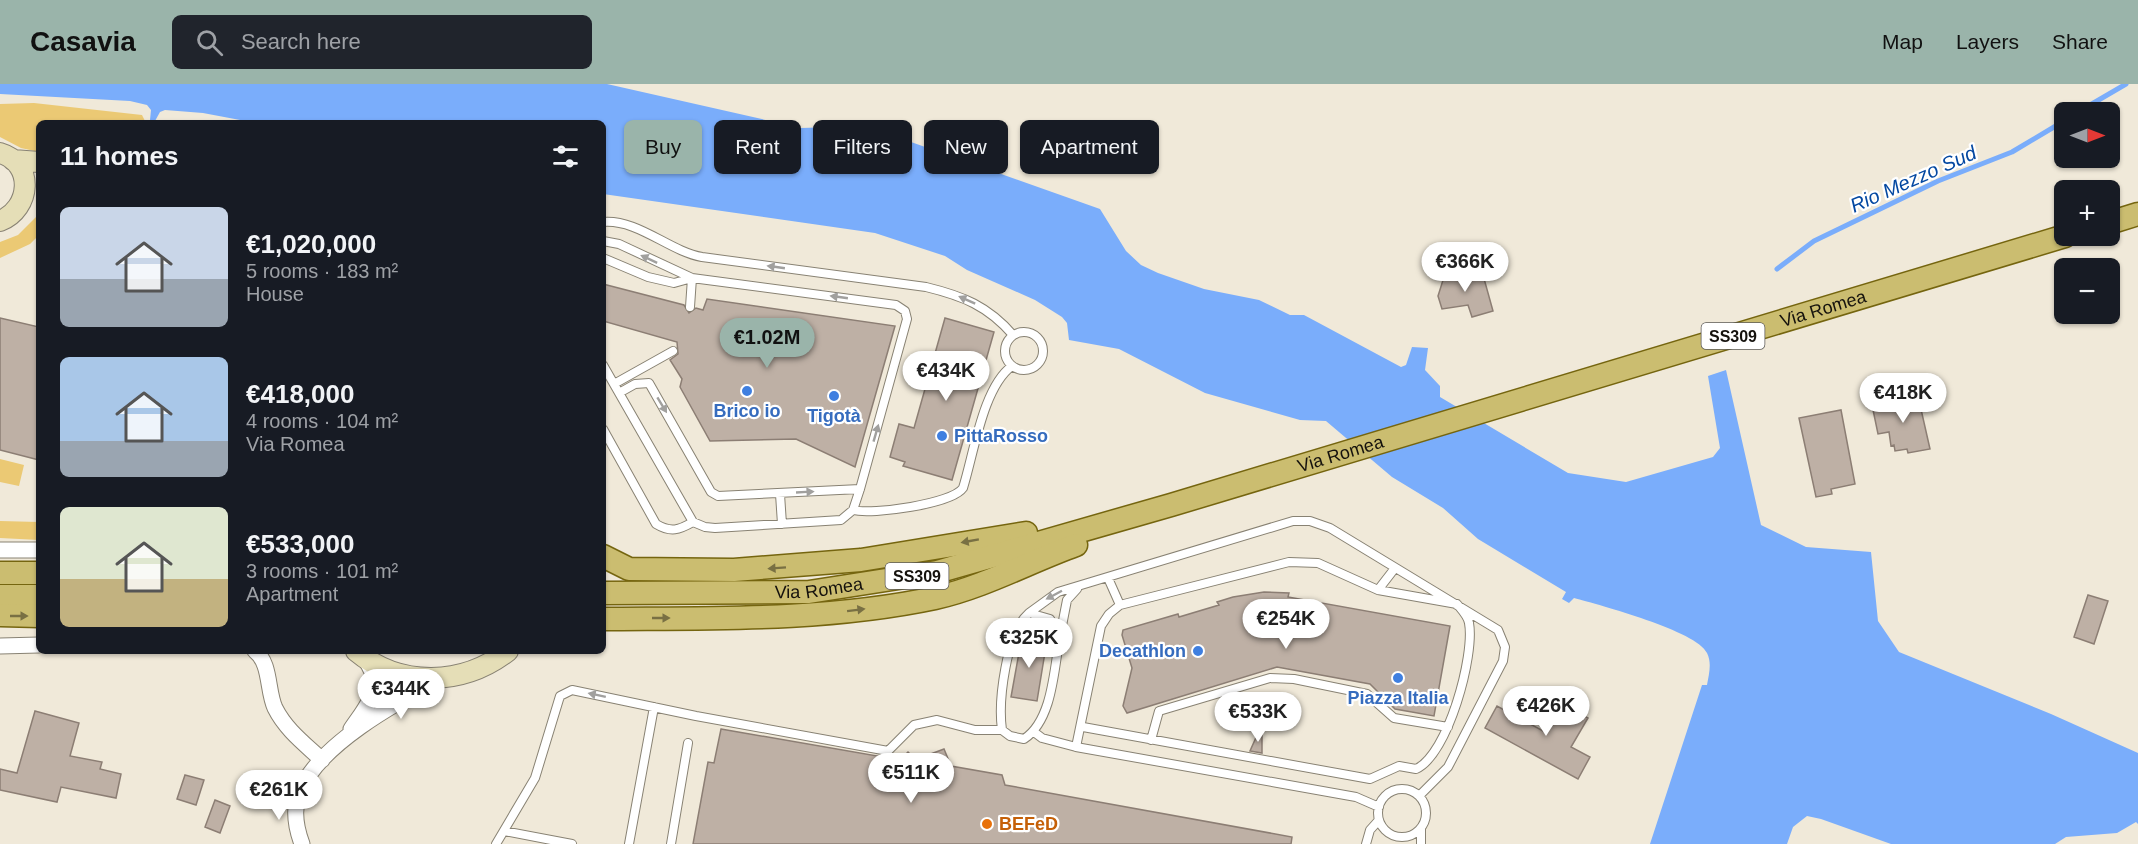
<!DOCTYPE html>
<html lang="en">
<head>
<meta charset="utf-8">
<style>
	:root { --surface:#171b24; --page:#20242c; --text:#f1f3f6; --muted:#9ea1a6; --accent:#9ab4aa }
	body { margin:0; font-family:Arial,sans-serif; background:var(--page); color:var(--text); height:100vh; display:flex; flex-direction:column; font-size:22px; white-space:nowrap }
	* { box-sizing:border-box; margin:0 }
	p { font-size:20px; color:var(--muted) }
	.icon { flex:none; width:33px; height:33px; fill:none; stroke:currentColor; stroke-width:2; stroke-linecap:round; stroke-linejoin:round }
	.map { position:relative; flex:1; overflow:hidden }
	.sheet { position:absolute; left:36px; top:36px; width:570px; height:534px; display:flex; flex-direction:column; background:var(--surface); border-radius:9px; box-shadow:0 2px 4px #0004 }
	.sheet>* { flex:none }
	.guide { position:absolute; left:624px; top:36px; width:570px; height:54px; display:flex; gap:12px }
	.needle { width:39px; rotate:90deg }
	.fabs { position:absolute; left:2054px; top:18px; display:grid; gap:12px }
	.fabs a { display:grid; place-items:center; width:66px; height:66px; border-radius:9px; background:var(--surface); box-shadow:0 2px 4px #0004; font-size:30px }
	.price { position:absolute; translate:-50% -51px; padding:0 14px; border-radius:21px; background:#fff; color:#222; font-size:20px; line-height:39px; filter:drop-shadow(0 2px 3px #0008) }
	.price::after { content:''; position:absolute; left:50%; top:36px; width:18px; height:14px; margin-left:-9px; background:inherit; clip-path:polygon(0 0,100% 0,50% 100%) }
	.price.current { background:var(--accent); color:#111 }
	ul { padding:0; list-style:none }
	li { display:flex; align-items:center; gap:18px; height:150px; padding:0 24px }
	li span { display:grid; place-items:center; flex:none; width:168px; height:120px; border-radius:9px; color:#555 }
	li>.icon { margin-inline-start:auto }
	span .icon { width:72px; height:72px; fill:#fffc; stroke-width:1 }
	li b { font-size:26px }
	h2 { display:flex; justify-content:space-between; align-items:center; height:72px; padding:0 24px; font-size:26px }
	.tag { padding:0 21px; border-radius:9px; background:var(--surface); box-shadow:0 2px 4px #0004; font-size:21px; line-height:54px }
	.tag.current { background:var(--accent); color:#111 }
	header { display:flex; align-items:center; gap:36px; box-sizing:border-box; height:84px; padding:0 30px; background:var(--accent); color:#111 }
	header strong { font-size:28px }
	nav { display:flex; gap:33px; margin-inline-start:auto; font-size:21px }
	.search { width:420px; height:54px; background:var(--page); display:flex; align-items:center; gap:15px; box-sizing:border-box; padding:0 21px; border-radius:9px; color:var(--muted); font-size:22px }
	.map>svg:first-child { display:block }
	.green { fill:#ebc974 }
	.water { fill:#7aadfb }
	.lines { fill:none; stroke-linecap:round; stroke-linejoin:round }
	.stream { stroke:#7aadfb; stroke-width:5 }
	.building { fill:#beb0a5; stroke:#8c7e74; stroke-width:1.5 }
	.service-casing { stroke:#888273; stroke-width:10 }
	.minor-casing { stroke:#888273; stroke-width:17 }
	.secondary-casing { stroke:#888273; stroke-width:22 }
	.primary-casing { stroke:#75650f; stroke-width:25 }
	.service { stroke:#fff; stroke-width:8 }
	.minor { stroke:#fff; stroke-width:15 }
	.secondary { stroke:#e5deb7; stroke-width:20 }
	.primary { stroke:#cbbd70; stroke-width:22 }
	.oneway { fill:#a1a09e }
	.oneway2 { fill:#797043 }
	.shop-dot { fill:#3f7fe0; stroke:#fff; stroke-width:2 }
	.food-dot { fill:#e8710a; stroke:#fff; stroke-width:2 }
	.labels { text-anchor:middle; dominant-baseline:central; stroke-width:4.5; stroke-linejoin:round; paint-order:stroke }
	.shield { fill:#fff; stroke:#5b5956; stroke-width:1.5 }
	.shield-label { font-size:16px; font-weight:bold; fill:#15120d }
	.street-label { font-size:18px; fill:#15120d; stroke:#fff }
	.shop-label { font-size:18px; font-weight:bold; fill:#366cbe; stroke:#fff }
	.food-label { font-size:18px; font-weight:bold; fill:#c56008; stroke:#fff; text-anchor:start }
	.water-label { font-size:20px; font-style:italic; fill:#0448a1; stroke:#fff }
</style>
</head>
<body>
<header>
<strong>Casavia</strong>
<div class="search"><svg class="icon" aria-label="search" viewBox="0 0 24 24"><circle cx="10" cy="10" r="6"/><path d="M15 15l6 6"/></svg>Search here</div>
<nav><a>Map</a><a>Layers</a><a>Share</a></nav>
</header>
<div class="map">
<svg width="2138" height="760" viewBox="0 0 2138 760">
	<rect width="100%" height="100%" fill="#f0e9d9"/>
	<path class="green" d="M34 19 142 31 146 39H39V68L21 64 0 53V20Z
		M39 130V151L30 160 0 174V158L18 151Z
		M0 375 24 381 19 402 0 398Z
		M0 437 39 438V456L0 454Z"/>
	<path class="water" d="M0 0H607L801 44 866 42 1100 125 1126 167 1141 181 1158 189 1204 205 1259 216 1290 231H1304L1401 283 1406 281 1412 263 1428 264 1425 286 1440 302V313L1568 389 1626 398 1713 373 1720 364 1708 292 1726 286 1761 441 1806 463 1871 468 1878 537 1899 568 2051 630 2138 669V740L2136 738 2117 749 2066 753 2055 760H1891L1821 735 1807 732 1793 743 1787 760H1650L1702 601H1707C1709 590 1712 579 1707 569 1697 547 1600 521 1574 514L1569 519 1562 515 1566 508 1478 455 1443 424 1392 393 1326 337 1300 336 1205 309 1119 265 1069 256 1067 239 1062 233 1035 216 967 186 945 172 875 149 603 110V39H256L203 29 165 26 160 28 155 37 150 36 151 26 147 21 130 17 0 10Z"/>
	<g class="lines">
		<path class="stream" d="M2078 28 2126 0
			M1777 185 1814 157 1938 97 2012 68 2064 37"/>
	</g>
	<path class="building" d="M1464 186 1467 195 1483 191 1493 227 1472 233 1468 221 1442 225 1438 212 1444 193 1453 187Z
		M603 200 684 221 689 229 696 224 703 226 707 215 895 242 855 383 796 355 710 357 680 303 682 295 670 276 678 270 677 258 603 237Z
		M0 234 39 243V376L0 366Z
		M945 234 994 248 952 396 903 382 905 378 890 373 899 340 914 344Z
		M1918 312 1930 365 1908 369 1907 365 1895 367 1894 361 1891 362 1889 348 1878 350 1872 321Z
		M1841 326 1855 400 1831 405 1832 410 1816 413 1799 334Z
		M1264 508 1289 509 1288 513 1450 542 1434 632 1395 625 1370 600 1277 583 1127 629 1123 622 1132 584 1122 551 1123 546 1178 530 1179 533 1219 521 1217 518 1233 513Z
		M2088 511 2108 517 2094 560 2074 553Z
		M1022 552 1047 556 1037 617 1011 613Z
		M1559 618 1588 634 1571 663 1590 673 1578 695 1485 644 1497 622 1543 647Z
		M35 627 79 639 70 672 102 678 100 685 121 690 116 714 61 703 57 718 0 706V685L17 689Z
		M1262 640V669L1250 667Z
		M721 645 900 676 908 668 913 673 920 674 944 665 951 682 1002 691 1005 701 1292 753 1291 760H693L708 678 714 679Z
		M185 691 204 696 196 721 177 715Z
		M215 716 230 722 220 749 205 743Z"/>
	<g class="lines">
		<defs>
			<path id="service" d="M603 138C638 135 669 167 702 173L926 203C963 212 988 222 1013 251
				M603 157 619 160 692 194 896 221 905 227 907 235 860 405 853 426 841 436 715 444 705 443 693 438 603 281
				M603 174 648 193 674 199 692 194 690 223
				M1005 267a19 19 0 1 1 38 0a19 19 0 1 1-38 0Z
				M614 300 673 267
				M619 309 635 300 649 299 711 408 718 412 860 405
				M603 345 656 440C671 449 679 446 693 438
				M780 410 782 440
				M853 426C872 431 952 420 963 404 974 369 983 303 1012 282
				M1108 494 1120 521
				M1378 506 1395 484
				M1029 529 1058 508 1293 437H1310L1330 444 1498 546 1505 563 1503 577 1448 683 1419 712
				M1029 529 1050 535 1060 552C1054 584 1053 636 1024 655L1010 652 1002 646C998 617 1006 549 1029 529Z
				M1060 552 1067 516 1077 505
				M1034 648 1042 654 1076 663 1356 713 1379 723
				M1151 656 1159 627 1270 594 1294 595 1367 610 1394 634 1448 643
				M1076 663 1101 542 1109 530 1120 521 1289 478 1318 479 1378 506 1457 520C1461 525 1468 532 1469 539 1475 571 1448 671 1416 685L1399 682 1370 695 1083 643
				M1378 729a24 24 0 1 1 48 0a24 24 0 1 1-48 0Z
				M1421 745V760
				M504 747 572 760
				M496 760 535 694 560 612 572 606 696 632 888 667 914 641 937 636 975 646H1002
				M629 760 654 623
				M671 760 688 659
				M1366 760 1370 746 1379 736"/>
			<path id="minor" d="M0 466H39
				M0 562 39 561
				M255 567C271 579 267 607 275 624 286 646 305 660 322 676
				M351 645C368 620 386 603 364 574
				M302 760C296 744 293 726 299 710 316 662 398 617 442 595"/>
			<path id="secondary" d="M0 69C35 79 31 125 0 137
				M13 76 39 78
				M356 567C400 604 463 602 508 567"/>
			<g id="primary">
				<path d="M2109 139 2138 130"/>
				<path d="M603 472 629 485 734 486 861 476 1026 449"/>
				<path d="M0 489H39"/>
				<path id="s1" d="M603 509 809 508 937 488 1171 421 2065 152"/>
				<path d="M0 512H39"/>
				<path d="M0 531 39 532"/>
				<path d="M603 535C713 534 826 537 935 514 984 503 1029 478 1076 461"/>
			</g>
		</defs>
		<use href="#service" class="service-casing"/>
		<use href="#minor" class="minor-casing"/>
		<use href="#secondary" class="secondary-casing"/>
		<use href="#primary" class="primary-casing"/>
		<use href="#service" class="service"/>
		<use href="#minor" class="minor"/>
		<use href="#secondary" class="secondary"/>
		<use href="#primary" class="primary"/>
	</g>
	<defs><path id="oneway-solid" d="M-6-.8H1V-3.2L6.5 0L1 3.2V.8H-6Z" transform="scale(1.5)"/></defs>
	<g class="oneway">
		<use href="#oneway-solid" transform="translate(649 175) rotate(-155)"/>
		<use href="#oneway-solid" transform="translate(776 183) rotate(-172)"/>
		<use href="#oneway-solid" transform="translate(839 213) rotate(-172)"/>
		<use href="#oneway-solid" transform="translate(967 216) rotate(-156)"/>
		<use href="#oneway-solid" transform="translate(662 321) rotate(59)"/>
		<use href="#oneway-solid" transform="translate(876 349) rotate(-74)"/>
		<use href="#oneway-solid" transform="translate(805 408) rotate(-3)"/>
		<use href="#oneway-solid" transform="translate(1054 511) rotate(152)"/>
		<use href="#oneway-solid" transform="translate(597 611) rotate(-168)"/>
	</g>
	<g class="oneway2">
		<use href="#oneway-solid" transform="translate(970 457) rotate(170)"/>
		<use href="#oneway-solid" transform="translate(777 484) rotate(176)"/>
		<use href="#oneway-solid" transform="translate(856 526) rotate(-7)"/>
		<use href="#oneway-solid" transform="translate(19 532)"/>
		<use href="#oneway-solid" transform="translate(661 534)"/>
	</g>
	<g class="shop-dot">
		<circle cx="747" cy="307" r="6"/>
		<circle cx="834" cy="312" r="6"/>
		<circle cx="942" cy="352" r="6"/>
		<circle cx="1198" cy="567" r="6"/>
		<circle cx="1398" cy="594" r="6"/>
	</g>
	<circle class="food-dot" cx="987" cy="740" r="6"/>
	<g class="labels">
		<g class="shield">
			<rect x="1701.5" y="239" width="63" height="26" rx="4.5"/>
			<rect x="885.5" y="479" width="63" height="26" rx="4.5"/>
		</g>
		<g class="shield-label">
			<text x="1733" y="252">SS309</text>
			<text x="917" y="492">SS309</text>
		</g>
		<g class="street-label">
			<text stroke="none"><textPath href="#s1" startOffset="1260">Via Romea</textPath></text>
			<text stroke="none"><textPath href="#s1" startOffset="756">Via Romea</textPath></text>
			<text stroke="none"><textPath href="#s1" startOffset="216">Via Romea</textPath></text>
		</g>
		<g class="shop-label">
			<text x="747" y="327">Brico io</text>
			<text x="834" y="332">Tigotà</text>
			<text x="954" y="352" text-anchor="start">PittaRosso</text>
			<text x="1186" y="567" text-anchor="end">Decathlon</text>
			<text x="1398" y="614">Piazza Italia</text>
		</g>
		<g class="food-label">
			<text x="999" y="740">BEFeD</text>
		</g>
		<g class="water-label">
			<text transform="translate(1913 95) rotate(-24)">Rio Mezzo Sud</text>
		</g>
	</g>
</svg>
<div class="fabs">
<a><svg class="needle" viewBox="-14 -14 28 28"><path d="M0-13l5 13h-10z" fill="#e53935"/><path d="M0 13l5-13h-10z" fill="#9ea1a6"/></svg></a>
<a>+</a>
<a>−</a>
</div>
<b class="price" style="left:1465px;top:209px">€366K</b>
<b class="price current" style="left:767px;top:285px">€1.02M</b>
<b class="price" style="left:946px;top:318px">€434K</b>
<b class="price" style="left:1903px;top:340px">€418K</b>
<b class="price" style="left:1286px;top:566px">€254K</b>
<b class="price" style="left:1029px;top:585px">€325K</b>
<b class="price" style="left:401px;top:636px">€344K</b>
<b class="price" style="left:1546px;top:653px">€426K</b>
<b class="price" style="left:1258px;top:659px">€533K</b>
<b class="price" style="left:911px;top:720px">€511K</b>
<b class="price" style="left:279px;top:737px">€261K</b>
<div class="guide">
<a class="tag current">Buy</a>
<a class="tag">Rent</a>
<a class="tag">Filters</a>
<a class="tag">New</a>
<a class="tag">Apartment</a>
</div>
<section class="sheet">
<h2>11 homes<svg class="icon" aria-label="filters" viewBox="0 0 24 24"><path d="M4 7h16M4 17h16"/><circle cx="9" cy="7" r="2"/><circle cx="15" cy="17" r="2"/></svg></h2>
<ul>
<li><span style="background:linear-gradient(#c9d6e8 60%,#9aa5b1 0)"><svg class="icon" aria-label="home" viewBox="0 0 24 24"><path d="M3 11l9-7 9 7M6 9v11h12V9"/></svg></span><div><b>€1,020,000</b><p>5 rooms · 183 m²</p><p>House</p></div></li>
<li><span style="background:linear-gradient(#a9c7e8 70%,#9aa5b1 0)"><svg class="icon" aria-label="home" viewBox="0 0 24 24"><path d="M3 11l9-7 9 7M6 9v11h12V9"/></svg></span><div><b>€418,000</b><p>4 rooms · 104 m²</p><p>Via Romea</p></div></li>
<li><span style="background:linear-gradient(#dfe7d0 60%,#c2b280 0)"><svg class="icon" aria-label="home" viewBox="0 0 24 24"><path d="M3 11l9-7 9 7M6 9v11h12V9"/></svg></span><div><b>€533,000</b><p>3 rooms · 101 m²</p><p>Apartment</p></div></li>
</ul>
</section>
</div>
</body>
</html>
